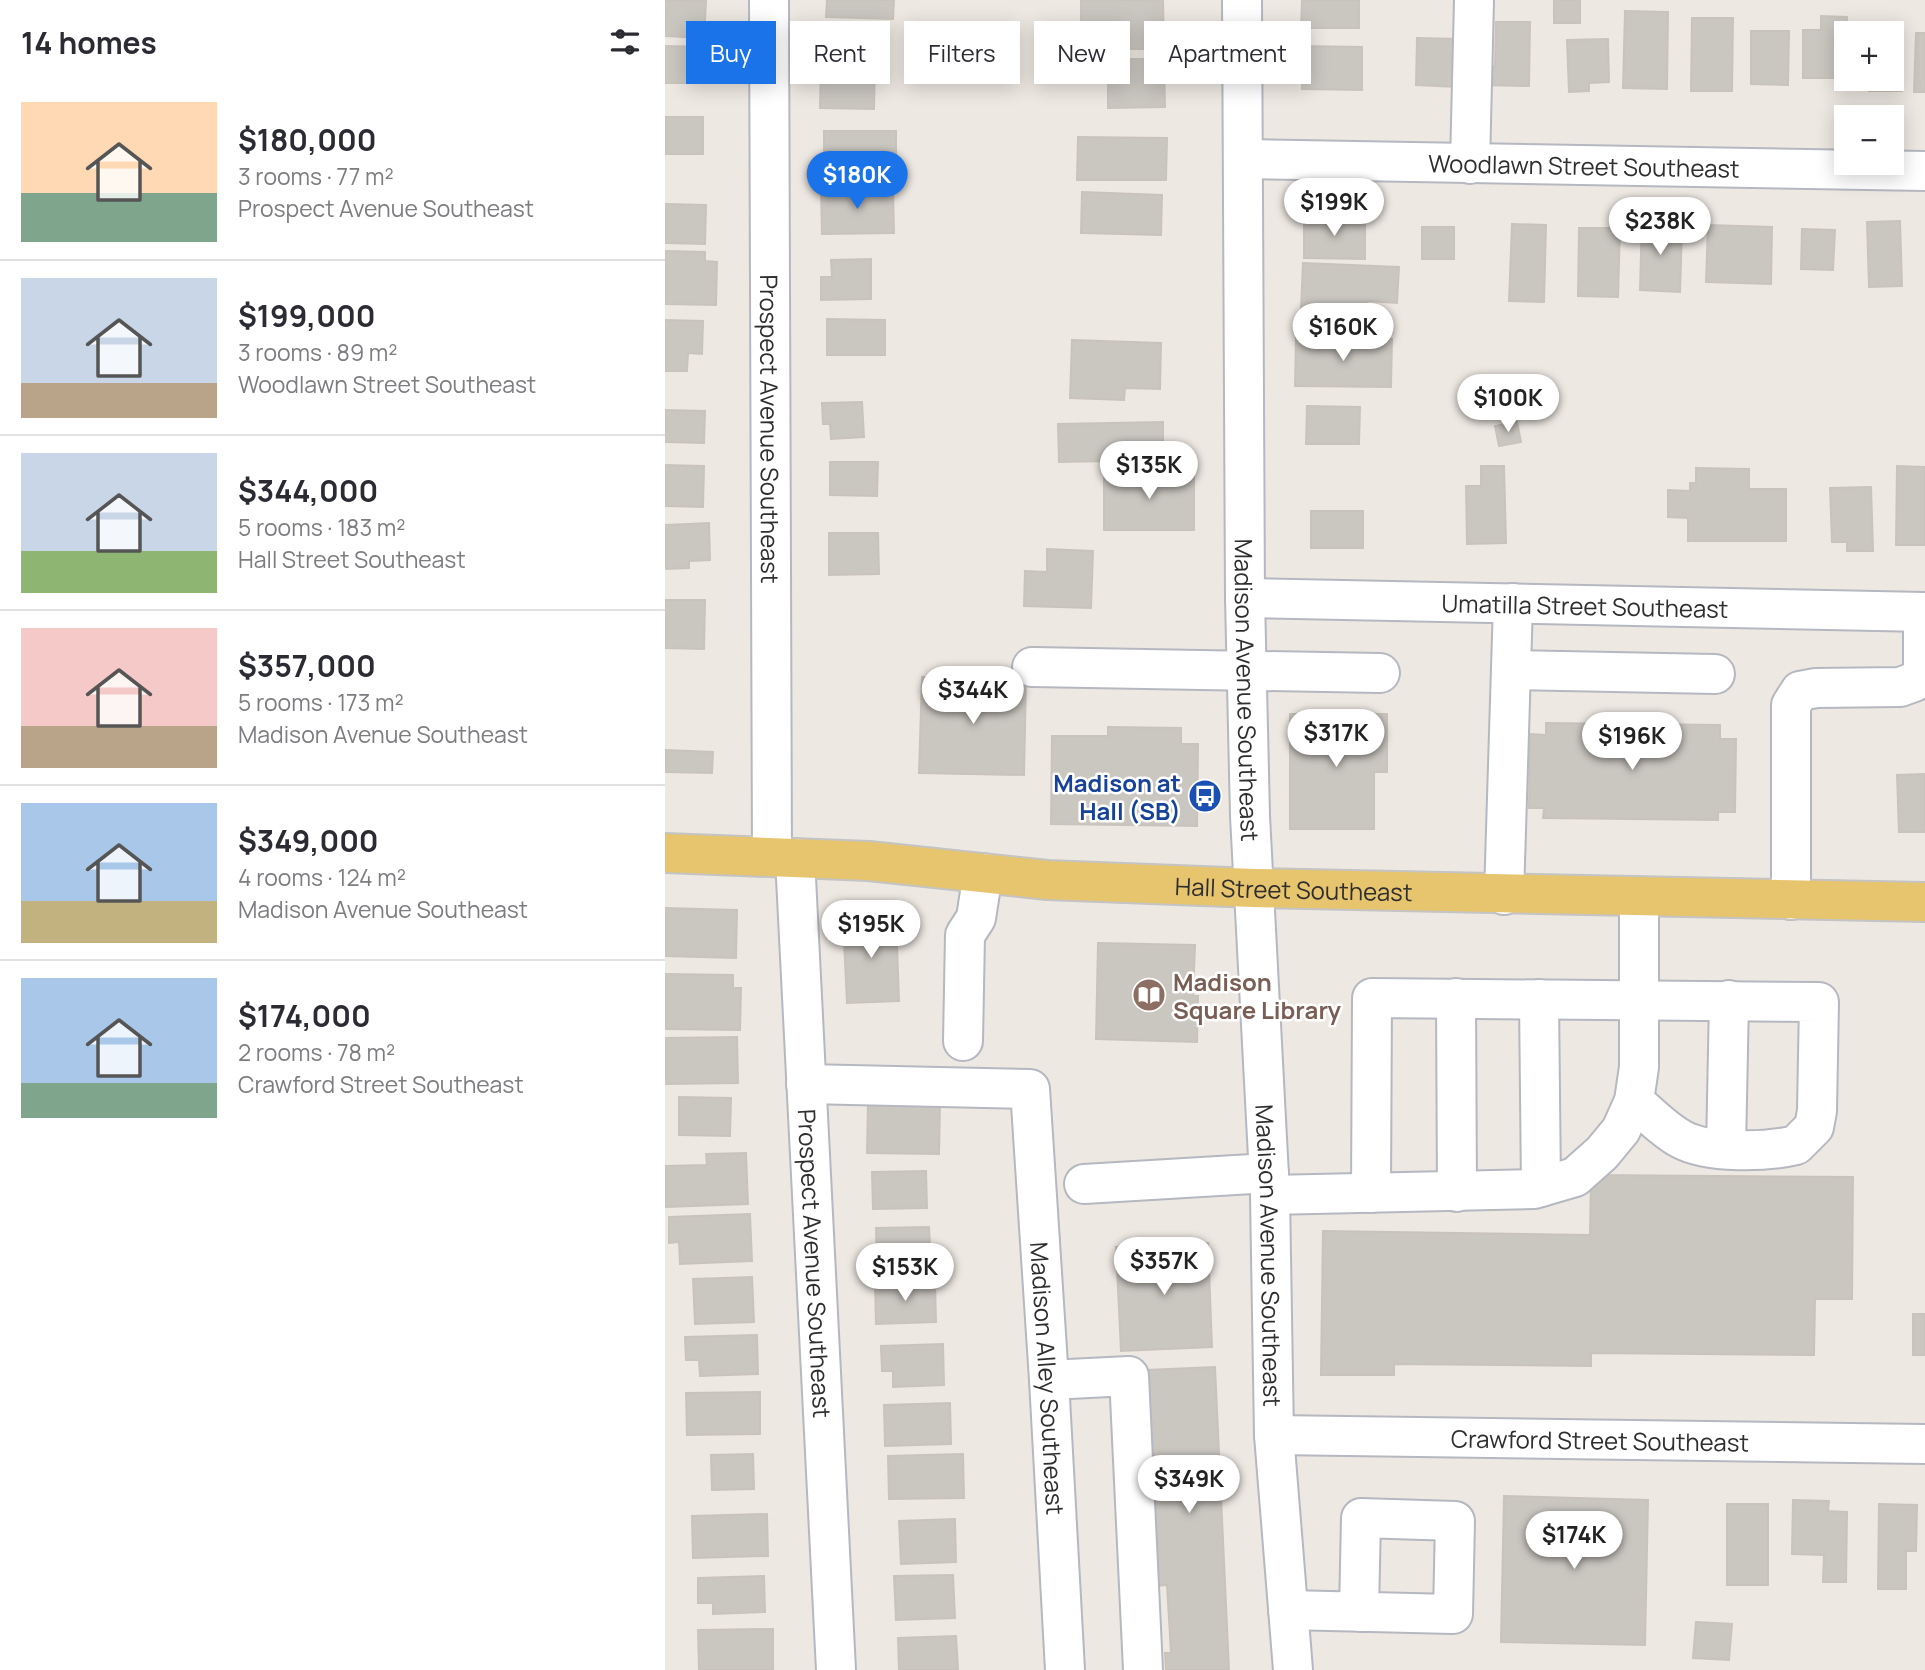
<!DOCTYPE html>
<html lang="en">
<head>
<meta charset="utf-8">
<style>
	:root { --surface:#fff; --page:#f7f7f7; --text:#2b2b33; --muted:#7c7c81; --line:#e1e1e2; --accent:#1a73e8 }
	body { margin:0; font-family:Manrope,sans-serif; background:var(--page); color:var(--text); height:100vh; display:flex; flex-direction:column; font-size:26px; white-space:nowrap }
	* { box-sizing:border-box; margin:0 }
	p { font-size:23px; color:var(--muted) }
	.icon { flex:none; width:38px; height:38px; fill:none; stroke:currentColor; stroke-width:2; stroke-linecap:round; stroke-linejoin:round }
	.map { position:relative; flex:1; overflow:hidden }
	.details { display:flex; flex-direction:column; background:var(--surface); width:665px }
	.details>* { flex:none }
	.guide { position:absolute; left:21px; top:21px; width:665px; height:63px; display:flex; gap:14px }
	.fabs { position:absolute; left:1169px; top:21px; display:grid; gap:14px }
	.fabs a { display:grid; place-items:center; width:70px; height:70px; border-radius:0px; background:var(--surface); box-shadow:0 4px 18px #0003; font-size:35px }
	.price { position:absolute; translate:-50% -60px; padding:0 16px; border-radius:24px; background:#fff; color:#222; font-size:23px; line-height:46px; filter:drop-shadow(0 2px 4px #0008) }
	.price::after { content:''; position:absolute; left:50%; top:42px; width:21px; height:16px; margin-left:-10px; background:inherit; clip-path:polygon(0 0,100% 0,50% 100%) }
	.price.active { background:var(--accent); color:#fff }
	ul { padding:0; list-style:none }
	li { display:flex; align-items:center; gap:21px; height:175px; padding:0 21px }
	li+li { border-top:2px solid var(--line) }
	li span { display:grid; place-items:center; flex:none; width:196px; height:140px; border-radius:0px; color:#555 }
	li>.icon { margin-inline-start:auto }
	span .icon { width:84px; height:84px; fill:#fffc; stroke-width:1 }
	li b { font-size:30px }
	h2 { display:flex; justify-content:space-between; align-items:center; height:84px; padding:0 21px; font-size:30px }
	.tag { padding:0 24px; border-radius:0px; background:var(--surface); box-shadow:0 4px 18px #0003; font-size:24px; line-height:63px }
	.tag.active { background:var(--accent); color:#fff }
	main { display:flex; flex:1; min-height:0 }
	.map>svg:first-child { display:block }
	.building { fill:#cac6c0; stroke:#c9c4bb; stroke-width:2 }
	.lines { fill:none; stroke-linecap:round; stroke-linejoin:round }
	.minor-casing { stroke:#b5b8c0; stroke-width:42 }
	.major-casing { stroke:#c4c4c4; stroke-width:42 }
	.minor { stroke:#fff; stroke-width:38 }
	.major { stroke:#e7c46e; stroke-width:38 }
	.labels { text-anchor:middle; dominant-baseline:central; stroke-width:5; stroke-linejoin:round; paint-order:stroke }
	.street-label { font-size:24px; fill:#2e2e2e; stroke:#fff }
	.transit-label { font-size:24px; font-weight:bold; fill:#164399; stroke:#fff; text-anchor:end }
	.education-label { font-size:24px; font-weight:bold; fill:#785e54; stroke:#fff; text-anchor:start }
</style>
</head>
<body>
<main>
<section class="details">
<h2>14 homes<svg class="icon" aria-label="filters" viewBox="0 0 24 24"><path d="M4 7h16M4 17h16"/><circle cx="9" cy="7" r="2"/><circle cx="15" cy="17" r="2"/></svg></h2>
<ul>
<li><span style="background:linear-gradient(#ffd9b3 65%,#7fa58c 0)"><svg class="icon" aria-label="home" viewBox="0 0 24 24"><path d="M3 11l9-7 9 7M6 9v11h12V9"/></svg></span><div><b>$180,000</b><p>3 rooms · 77 m²</p><p>Prospect Avenue Southeast</p></div></li>
<li><span style="background:linear-gradient(#c9d6e8 75%,#b9a48a 0)"><svg class="icon" aria-label="home" viewBox="0 0 24 24"><path d="M3 11l9-7 9 7M6 9v11h12V9"/></svg></span><div><b>$199,000</b><p>3 rooms · 89 m²</p><p>Woodlawn Street Southeast</p></div></li>
<li><span style="background:linear-gradient(#c9d6e8 70%,#8fb573 0)"><svg class="icon" aria-label="home" viewBox="0 0 24 24"><path d="M3 11l9-7 9 7M6 9v11h12V9"/></svg></span><div><b>$344,000</b><p>5 rooms · 183 m²</p><p>Hall Street Southeast</p></div></li>
<li><span style="background:linear-gradient(#f6c9c9 70%,#b9a48a 0)"><svg class="icon" aria-label="home" viewBox="0 0 24 24"><path d="M3 11l9-7 9 7M6 9v11h12V9"/></svg></span><div><b>$357,000</b><p>5 rooms · 173 m²</p><p>Madison Avenue Southeast</p></div></li>
<li><span style="background:linear-gradient(#a9c7e8 70%,#c2b280 0)"><svg class="icon" aria-label="home" viewBox="0 0 24 24"><path d="M3 11l9-7 9 7M6 9v11h12V9"/></svg></span><div><b>$349,000</b><p>4 rooms · 124 m²</p><p>Madison Avenue Southeast</p></div></li>
<li><span style="background:linear-gradient(#a9c7e8 75%,#7fa58c 0)"><svg class="icon" aria-label="home" viewBox="0 0 24 24"><path d="M3 11l9-7 9 7M6 9v11h12V9"/></svg></span><div><b>$174,000</b><p>2 rooms · 78 m²</p><p>Crawford Street Southeast</p></div></li>
</ul>
</section>
<div class="map">
<svg width="1260" height="1670" viewBox="0 0 1260 1670">
	<rect width="100%" height="100%" fill="#eee8e2"/>
	<path class="building" d="M0 0 41 1 39 38 0 36Z
		M162 0H229L228 19 161 17Z
		M416 0H498L499 49H439V27H416Z
		M637 0H694V28H636Z
		M889 0H915V23H889Z
		M960 11 1003 12 1002 89 958 88Z
		M1156 16 1182 17 1181 78H1138V30H1156Z
		M1027 18H1068L1067 91H1026Z
		M831 22H865L864 86 818 85V66H830Z
		M1235 27 1237 91H1204L1203 79H1227V33H1202V28Z
		M1086 31H1124L1123 85 1086 84Z
		M1251 33H1260V92H1249Z
		M752 38 793 39 792 87 751 85Z
		M943 39 944 82 924 83V91L904 92 902 40Z
		M0 46 39 47V83H0Z
		M637 46 697 47V90L637 89Z
		M156 58 210 59 209 109 155 108Z
		M443 59H499L500 107 443 108Z
		M0 117H38V154H0Z
		M159 131H231V171L159 170Z
		M413 137 502 138 501 180H412Z
		M228 188 229 233 157 234 156 189Z
		M417 192 497 195 496 235 416 233Z
		M0 204 41 205 40 244 0 243Z
		M639 218 700 219V259L639 258Z
		M977 218 999 219 998 229 1017 230 1015 292 975 290Z
		M1235 221 1237 286 1204 287 1202 222Z
		M847 224 881 225 879 302 844 301Z
		M1043 225 1107 227 1106 284 1041 282Z
		M757 227H789V259H757Z
		M914 228H955L953 297 913 296Z
		M1137 229 1170 230 1168 270 1136 269Z
		M0 251 40 252V261L52 262 51 305 0 304Z
		M206 259V299L156 300V277H167L166 260Z
		M638 263 734 267 732 303 702 301 701 312 636 309Z
		M162 319 220 320V355H162Z
		M0 320 38 321 37 354 23 353 22 371H0Z
		M631 338 727 339 726 387 630 386Z
		M407 340 496 343 495 389 460 388 459 400 405 398Z
		M197 402 199 437 166 439 165 424H158L157 403Z
		M642 406 695 407 694 444H641Z
		M0 410 40 411 39 443 0 442Z
		M498 422V460L394 462 393 424Z
		M852 422 856 442 834 446 830 426Z
		M165 462H213L212 496 165 495Z
		M0 465 39 466 38 507 0 506Z
		M816 466H839L841 543 802 544 801 486H816Z
		M1232 466 1260 467V545H1231Z
		M1031 468 1084 469V489H1121V541H1023V518L1003 517V490L1025 491V483H1031Z
		M439 472H529V530H439Z
		M1206 487 1208 551H1182V542H1167L1165 488Z
		M646 511H698V548H646Z
		M44 523 45 560 24 561V568L0 569V525Z
		M164 533H213L214 574 164 575Z
		M382 549 428 551 426 608 359 606 360 571 382 572Z
		M0 600H40L39 649 0 648Z
		M257 677 361 679 359 775 254 773Z
		M625 714H722V772H709V829H625Z
		M881 723 1055 725V739H1071L1070 812H1053V820L878 818 879 808H864L865 734 881 735Z
		M443 727 516 728V744H533L532 826 386 824 387 736H443Z
		M0 750 48 752 47 773 0 772Z
		M1260 774V832H1234L1232 775Z
		M0 908 72 910 71 958 0 956Z
		M231 917 234 1001 182 1003 178 919Z
		M433 943 530 945 528 996H533L532 1042 431 1039Z
		M0 974 68 975V988H76L75 1030 0 1029Z
		M72 1037 73 1083 0 1084V1038Z
		M14 1097 66 1098 65 1136 14 1135Z
		M203 1103 275 1104 274 1154 202 1153Z
		M81 1153 83 1204 0 1207V1166L42 1165 41 1154Z
		M261 1171 262 1208 208 1209 207 1172Z
		M926 1175 1188 1177 1187 1299H1150L1149 1355 926 1353V1366L729 1364V1375H656L658 1231 925 1235Z
		M85 1214 87 1261 15 1264 14 1242 4 1243V1217Z
		M264 1227 266 1267 212 1269 211 1228Z
		M543 1243 547 1347 456 1351 451 1247Z
		M87 1277 89 1322 30 1324 28 1279Z
		M270 1283 271 1322 211 1324 210 1284Z
		M1248 1314H1260V1355H1248Z
		M92 1335 93 1374 35 1376 34 1360H21L20 1337Z
		M278 1344 279 1385 228 1387V1371H217L216 1346Z
		M550 1367 564 1670H501L500 1653H506L502 1585 491 1586 481 1370Z
		M95 1392V1434L22 1435 21 1393Z
		M285 1403 286 1444 220 1446 219 1405Z
		M88 1454 89 1489 47 1490 46 1455Z
		M298 1454 299 1498 224 1499 223 1456Z
		M839 1496 983 1500 980 1645 836 1642Z
		M1128 1500 1164 1501 1163 1511 1182 1512 1181 1582H1158L1159 1555 1127 1554Z
		M1062 1504H1103V1585H1062Z
		M1214 1504 1252 1505 1251 1551H1241V1589H1213Z
		M102 1514 103 1556 28 1558 27 1516Z
		M290 1519 291 1562 236 1564 234 1521Z
		M288 1575 290 1618 231 1620 229 1576Z
		M99 1576 100 1612 48 1614V1603H33V1578Z
		M1031 1622 1067 1624 1064 1660 1028 1658Z
		M108 1629V1670H34L33 1630Z
		M291 1636 293 1670H234L233 1638Z"/>
	<g class="lines">
		<defs>
			<g id="minor">
				<path id="s1" d="M104 0 107 857"/>
				<path id="s2" d="M577 0 580 598 585 816 605 1195 609 1435 628 1670"/>
				<path id="s3" d="M578 159 1260 171"/>
				<path d="M805 164 809 0"/>
				<path id="s4" d="M580 598 1260 612"/>
				<path d="M367 667 715 673"/>
				<path d="M846 670 1050 674"/>
				<path id="s5" d="M130 858 171 1670"/>
				<path d="M839 895 848 603"/>
				<path d="M1126 900V705L1135 691 1151 688 1235 687 1249 682 1258 672V612"/>
				<path d="M791 998 792 1192"/>
				<path d="M874 999 876 1187"/>
				<path d="M298 1041 300 935 311 918 318 873"/>
				<path id="s6" d="M141 1084 365 1089 384 1380 400 1670"/>
				<path d="M1061 1149 1064 1000"/>
				<path d="M419 1184 604 1173"/>
				<path d="M706 1193 707 998 1154 1002 1152 1111 1149 1127 1131 1145C1102 1152 1043 1154 1016 1139 999 1130 984 1114 969 1101"/>
				<path d="M605 1195 869 1189 910 1177 937 1153 956 1130 969 1101 974 1067V897"/>
				<path d="M384 1380 464 1376 478 1670"/>
				<path id="s7" d="M609 1435 1260 1444"/>
				<path d="M623 1610 788 1614 790 1521 696 1518 694 1612"/>
			</g>
			<g id="major">
				<path id="s8" d="M0 853 204 861 382 880 589 888 1260 902"/>
			</g>
		</defs>
		<use href="#minor" class="minor-casing"/>
		<use href="#major" class="major-casing"/>
		<use href="#minor" class="minor"/>
		<use href="#major" class="major"/>
	</g>
	<defs>
		<symbol id="bus-disc" viewBox="-11 -11 22 22"><circle r="9.5" fill="#1a4fb4" stroke="#fff"/><path d="M-5-6H5V4H4V6H2V4H-2V6H-4V4H-5ZM-3.5-4V0h7V-4ZM-3.5 1.2v1.5H-2V1.2ZM2 1.2v1.5H3.5V1.2Z" fill="#fff"/></symbol>
		<symbol id="library-disc" viewBox="-11 -11 22 22"><circle r="9.5" fill="#8d6e63" stroke="#fff"/><path d="M-6-4Q-3-5.5-.7-3.5V5Q-3 3-6 4ZM6-4Q3-5.5 .7-3.5V5Q3 3 6 4Z" fill="#fff"/></symbol>
	</defs>
	<g fill-rule="evenodd">
		<use href="#bus-disc" x="521" y="777" width="38" height="38"/>
		<use href="#library-disc" x="465" y="976" width="38" height="38"/>
	</g>
	<g class="labels">
		<g class="street-label">
			<text stroke="none"><textPath href="#s3" startOffset="341">Woodlawn Street Southeast</textPath></text>
			<text stroke="none"><textPath href="#s1" startOffset="429">Prospect Avenue Southeast</textPath></text>
			<text stroke="none"><textPath href="#s4" startOffset="340">Umatilla Street Southeast</textPath></text>
			<text stroke="none"><textPath href="#s2" startOffset="690">Madison Avenue Southeast</textPath></text>
			<text stroke="none"><textPath href="#s8" startOffset="630">Hall Street Southeast</textPath></text>
			<text stroke="none"><textPath href="#s2" startOffset="1256">Madison Avenue Southeast</textPath></text>
			<text stroke="none"><textPath href="#s5" startOffset="406">Prospect Avenue Southeast</textPath></text>
			<text stroke="none"><textPath href="#s6" startOffset="514">Madison Alley Southeast</textPath></text>
			<text stroke="none"><textPath href="#s7" startOffset="326">Crawford Street Southeast</textPath></text>
		</g>
		<g class="transit-label">
			<text x="516" y="782">Madison at<tspan x="516" dy="28">Hall (SB)</tspan></text>
		</g>
		<g class="education-label">
			<text x="508" y="981">Madison<tspan x="508" dy="28">Square Library</tspan></text>
		</g>
	</g>
</svg>
<div class="fabs">
<a>+</a>
<a>−</a>
</div>
<b class="price active" style="left:192px;top:211px">$180K</b>
<b class="price" style="left:669px;top:238px">$199K</b>
<b class="price" style="left:995px;top:257px">$238K</b>
<b class="price" style="left:678px;top:363px">$160K</b>
<b class="price" style="left:843px;top:434px">$100K</b>
<b class="price" style="left:484px;top:501px">$135K</b>
<b class="price" style="left:308px;top:726px">$344K</b>
<b class="price" style="left:671px;top:769px">$317K</b>
<b class="price" style="left:967px;top:772px">$196K</b>
<b class="price" style="left:206px;top:960px">$195K</b>
<b class="price" style="left:499px;top:1297px">$357K</b>
<b class="price" style="left:240px;top:1303px">$153K</b>
<b class="price" style="left:524px;top:1515px">$349K</b>
<b class="price" style="left:909px;top:1571px">$174K</b>
<div class="guide">
<a class="tag active">Buy</a>
<a class="tag">Rent</a>
<a class="tag">Filters</a>
<a class="tag">New</a>
<a class="tag">Apartment</a>
</div>
</div>
</main>
</body>
</html>
